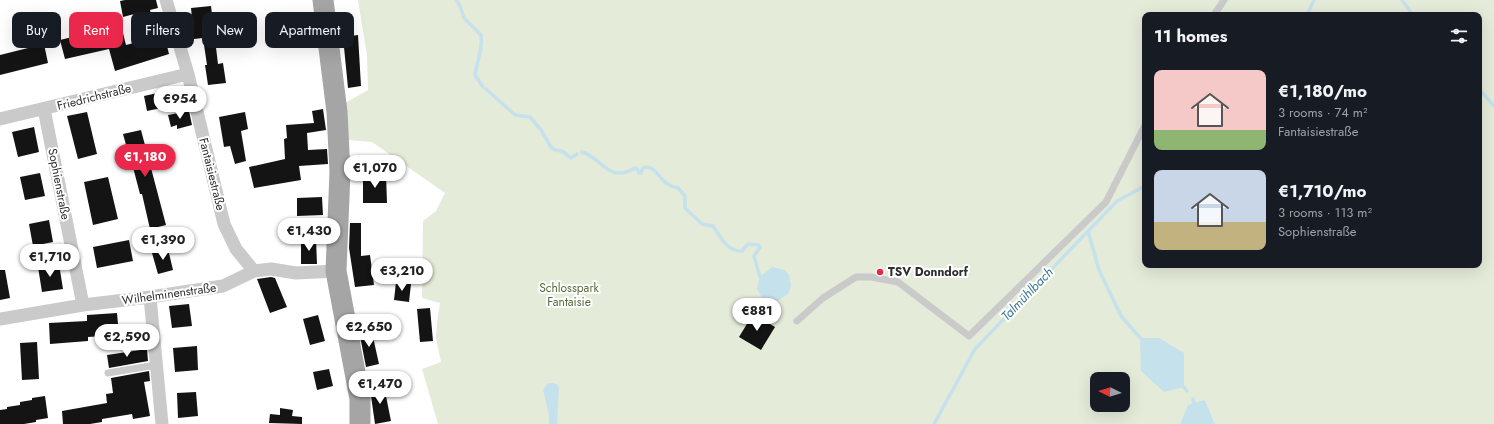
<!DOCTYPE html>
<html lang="en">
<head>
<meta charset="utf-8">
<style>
	:root { --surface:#171b24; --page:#20242c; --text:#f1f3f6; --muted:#9ea1a6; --accent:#ea284b }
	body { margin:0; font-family:Jost,sans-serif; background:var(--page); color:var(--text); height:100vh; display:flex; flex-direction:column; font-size:15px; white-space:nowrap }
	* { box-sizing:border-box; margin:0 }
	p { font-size:13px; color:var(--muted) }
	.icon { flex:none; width:22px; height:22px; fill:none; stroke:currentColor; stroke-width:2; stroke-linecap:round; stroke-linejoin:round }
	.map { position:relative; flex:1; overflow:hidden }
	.panel { position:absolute; left:1142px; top:12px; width:340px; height:256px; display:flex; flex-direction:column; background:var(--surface); border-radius:8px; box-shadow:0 4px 16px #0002 }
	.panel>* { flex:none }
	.banner { position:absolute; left:12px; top:12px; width:380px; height:36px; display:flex; gap:8px }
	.needle { width:26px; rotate:275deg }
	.tools { position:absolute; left:1090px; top:372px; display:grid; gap:8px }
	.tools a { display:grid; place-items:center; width:40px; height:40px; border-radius:8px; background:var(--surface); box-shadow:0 4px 16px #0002; font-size:20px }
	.price { position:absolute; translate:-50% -34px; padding:0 9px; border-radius:14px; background:#fff; color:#222; font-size:13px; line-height:26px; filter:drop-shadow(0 1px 2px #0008) }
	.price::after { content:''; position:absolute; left:50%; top:24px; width:12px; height:9px; margin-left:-6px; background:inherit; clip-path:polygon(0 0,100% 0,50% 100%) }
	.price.selected { background:var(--accent); color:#fff }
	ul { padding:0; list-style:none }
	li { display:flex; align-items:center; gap:12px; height:100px; padding:0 12px }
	li span { display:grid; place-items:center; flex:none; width:112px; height:80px; border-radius:8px; color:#555 }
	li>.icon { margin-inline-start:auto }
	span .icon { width:48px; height:48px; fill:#fffc; stroke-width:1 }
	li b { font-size:17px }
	h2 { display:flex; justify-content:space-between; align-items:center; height:48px; padding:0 12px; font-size:17px }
	.pill { padding:0 14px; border-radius:8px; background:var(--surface); box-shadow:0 4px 16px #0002; font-size:14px; line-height:36px }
	.pill.selected { background:var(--accent); color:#fff }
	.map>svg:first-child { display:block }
	.green { fill:#e5ebd9; fill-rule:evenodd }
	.water { fill:#c5e1ec }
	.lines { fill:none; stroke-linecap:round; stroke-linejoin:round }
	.stream { stroke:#c5e1ec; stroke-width:3.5 }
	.building { fill:#141414 }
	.service { stroke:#cacaca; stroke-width:7 }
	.minor { stroke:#cacaca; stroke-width:13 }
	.primary { stroke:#a5a5a5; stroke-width:21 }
	.poi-dot { fill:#ea284b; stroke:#fff; stroke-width:1.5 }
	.labels { text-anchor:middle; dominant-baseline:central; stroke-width:4; stroke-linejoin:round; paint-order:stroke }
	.street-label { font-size:12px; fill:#2d2d2d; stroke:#fff }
	.poi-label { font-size:12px; font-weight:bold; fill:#2d2d2d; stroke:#fff; text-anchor:start }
	.park-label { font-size:12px; fill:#556a39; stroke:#fff }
	.water-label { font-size:13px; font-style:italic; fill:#397891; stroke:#fff }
</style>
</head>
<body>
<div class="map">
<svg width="1494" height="424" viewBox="0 0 1494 424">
	<rect width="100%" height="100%" fill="#fff"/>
	<path class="green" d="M358 0H1494V424H1215L1205 400 1180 423V424H438L422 369 441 362 436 338 437 324 440 303 422 298 423 221 436 211 445 193 372 142 347 140 345 103 368 90 367 55ZM1145 15H1479V265H1145ZM1097 379H1123V405H1097Z"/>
	<path class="water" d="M772 267 785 270 789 275 791 286 788 294 775 303 763 299 757 289 760 277Z
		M1140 338H1159L1184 353V387L1164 392 1141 371Z
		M548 383H553L558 385 559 389 557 424H549V415L543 390Z
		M1205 400 1215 424H1180L1188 405Z"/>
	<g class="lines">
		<path class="stream" d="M456 0 460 6 464 18 481 35C483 49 477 61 475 75L483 87
			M1402 0 1413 15
			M1307 15 1314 0
			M486 89 515 115 530 117 541 130 551 147 555 150 562 151 571 158 577 154
			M1479 89 1494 106
			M582 152C603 158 608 184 635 168L637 169 639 173H641L643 168C655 163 660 182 671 186 673 187 676 187 678 188L685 196V208L702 224 713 226C720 236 727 252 742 251L748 244 758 245 760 247 754 256 760 277
			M1088 231 1099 270 1121 316 1143 341
			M1182 385 1187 391
			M1193 399 1195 408
			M934 424 975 349 1117 201 1145 186"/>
	</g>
	<path class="building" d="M125 0H156L158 8 150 10 157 36 164 34 169 54 115 71 109 49 65 59 60 40 121 25 126 45 145 40 138 13 123 17 120 1Z
		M211 6 218 64 223 63 226 83 208 85 205 65H207L203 38 194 39 191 8Z
		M358 35 361 86 348 88 343 37Z
		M44 44 48 63 0 75V55Z
		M162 92 166 107 147 111 144 96Z
		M323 109 326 130 307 133 308 150 327 149 328 164 299 166 301 180 254 188 249 167 285 159 284 139 287 138 286 125 314 123 312 111Z
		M189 111 192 125 177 129V125L171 127 168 115Z
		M87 112 97 154 78 159 67 116Z
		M245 112 248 129 241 131 246 161 235 164 230 146 224 147 219 117Z
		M34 127 39 152 18 157 12 132Z
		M141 130 166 225 150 229 142 194H140L129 152H128L123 134Z
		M40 173 45 196 25 200 20 177Z
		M363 174H386L387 203H363Z
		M108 177 118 219 93 225 84 182Z
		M322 197 323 215 297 216V198Z
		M49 220 53 242 33 246 29 224Z
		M350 223H361V256L370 255 374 285 355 287 349 248Z
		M301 239H316L317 264H301Z
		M129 240 133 261 97 268 93 247Z
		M168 249 173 270 158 274 152 253Z
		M59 264 63 289 42 292 38 267Z
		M0 270H5L10 298 0 300Z
		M271 277 275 278 287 307 270 313 257 279Z
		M396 282 411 284 409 302 394 300Z
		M189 304 192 326 172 328 169 306Z
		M430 308 433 341 420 342 417 309Z
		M117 313 119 335 88 337V341L50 344 49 323 87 321V315Z
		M753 314 775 327 761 350 739 337Z
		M318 315 325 341 310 345 303 319Z
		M371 328 379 364 366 367 359 331Z
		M37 342 39 379 22 380 20 343Z
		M197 346 198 370 175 372 173 348Z
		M147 349 148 361 109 368 107 355Z
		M329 369 333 386 317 390 313 372Z
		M149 371 150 381 144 382 150 416 133 419 132 414 102 419V422L90 424H63L62 411 107 403 106 394 113 393 111 378Z
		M384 386 391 421 375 424 370 389Z
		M196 392 198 416 178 418 177 393Z
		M45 396 48 418 36 420V422L24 424H0V410L7 409V407L20 405V402L32 400V398Z
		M280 408 293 410 292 416 302 417V424L269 423 270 414 280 415Z"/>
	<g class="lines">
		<path class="service" d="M1214 15 1224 0
			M797 321 823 298 856 277H871L898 282 969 336 1106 202 1145 125
			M108 373 156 365"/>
		<path class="minor" d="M166 0 188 74 224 224 236 249 254 271
			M44 109 83 305
			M0 119 188 74
			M150 297 162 424
			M0 319 83 305 150 297 223 286 254 271 271 269 296 273 336 271"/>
		<path class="primary" d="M323 0 337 112 340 172 336 271 360 399V424"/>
	</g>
	<circle class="poi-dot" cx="880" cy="272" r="4"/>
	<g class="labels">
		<g class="street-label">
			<text transform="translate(94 97) rotate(-14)">Friedrichstraße</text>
			<text transform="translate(212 174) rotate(76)">Fantaisiestraße</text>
			<text transform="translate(59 184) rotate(79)">Sophienstraße</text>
			<text transform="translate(169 294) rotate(-8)">Wilhelminenstraße</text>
		</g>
		<g class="poi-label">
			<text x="888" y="272">TSV Donndorf</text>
		</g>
		<g class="park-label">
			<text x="569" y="288">Schlosspark<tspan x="569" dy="14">Fantaisie</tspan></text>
		</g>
		<g class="water-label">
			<text transform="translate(1027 294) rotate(-46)">Talmühlbach</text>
		</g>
	</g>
</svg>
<div class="tools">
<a><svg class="needle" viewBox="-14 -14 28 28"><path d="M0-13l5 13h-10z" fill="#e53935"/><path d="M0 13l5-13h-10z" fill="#9ea1a6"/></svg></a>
</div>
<b class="price" style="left:180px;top:120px">€954</b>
<b class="price selected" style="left:145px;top:178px">€1,180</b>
<b class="price" style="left:375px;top:189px">€1,070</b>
<b class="price" style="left:309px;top:252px">€1,430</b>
<b class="price" style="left:163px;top:261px">€1,390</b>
<b class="price" style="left:50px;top:278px">€1,710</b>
<b class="price" style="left:402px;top:292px">€3,210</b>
<b class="price" style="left:757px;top:332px">€881</b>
<b class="price" style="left:369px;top:348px">€2,650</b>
<b class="price" style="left:127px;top:358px">€2,590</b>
<b class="price" style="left:380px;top:405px">€1,470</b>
<div class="banner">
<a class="pill">Buy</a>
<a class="pill selected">Rent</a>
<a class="pill">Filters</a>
<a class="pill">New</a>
<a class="pill">Apartment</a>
</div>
<section class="panel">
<h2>11 homes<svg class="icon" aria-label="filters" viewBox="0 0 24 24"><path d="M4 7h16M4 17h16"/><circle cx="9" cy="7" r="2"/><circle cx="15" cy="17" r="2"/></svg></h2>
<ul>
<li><span style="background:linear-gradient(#f6c9c9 75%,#8fb573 0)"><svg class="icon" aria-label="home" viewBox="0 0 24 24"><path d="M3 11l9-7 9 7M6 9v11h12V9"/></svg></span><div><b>€1,180/mo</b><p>3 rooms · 74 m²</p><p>Fantaisiestraße</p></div></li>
<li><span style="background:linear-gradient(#c9d6e8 65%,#c2b280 0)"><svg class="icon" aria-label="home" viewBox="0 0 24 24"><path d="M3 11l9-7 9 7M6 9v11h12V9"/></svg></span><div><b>€1,710/mo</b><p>3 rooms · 113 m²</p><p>Sophienstraße</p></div></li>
</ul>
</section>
</div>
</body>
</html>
